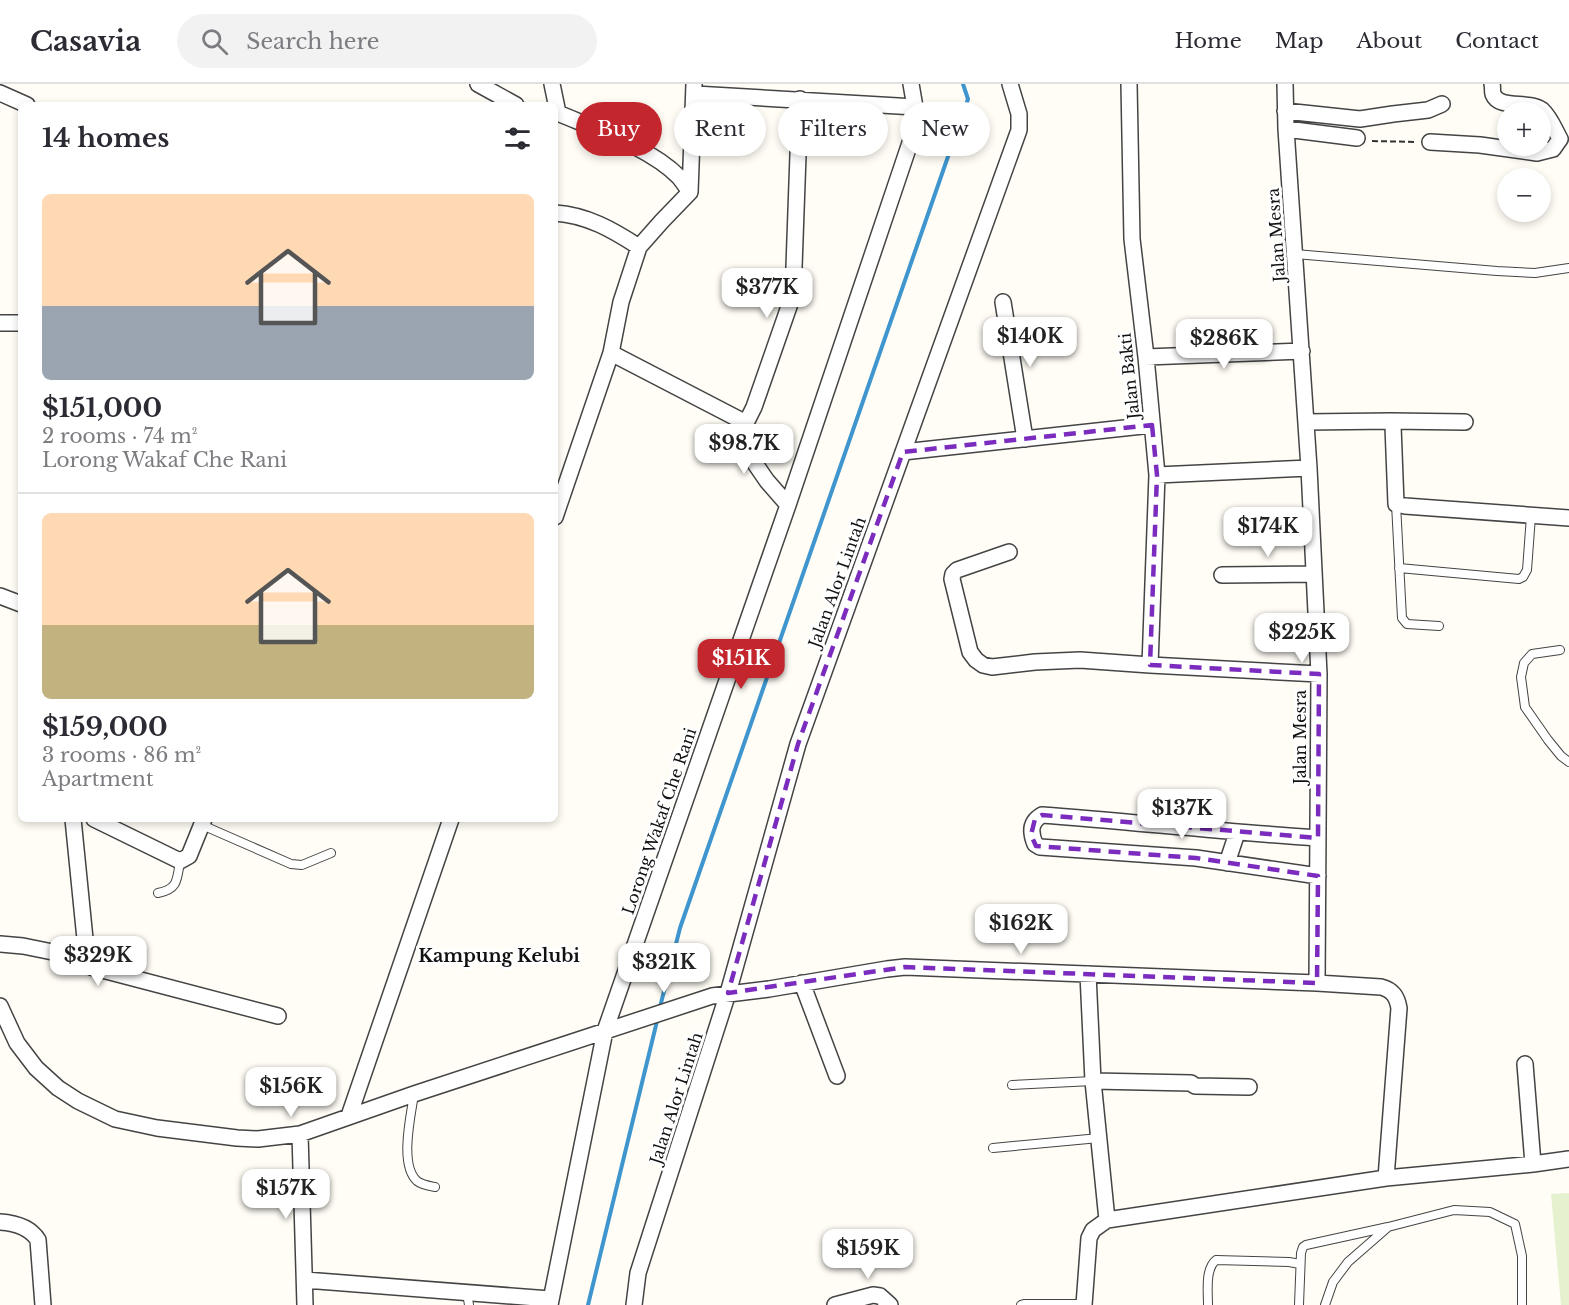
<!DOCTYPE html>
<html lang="en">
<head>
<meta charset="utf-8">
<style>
	:root { --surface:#fff; --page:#f2f2f3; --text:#2b2b33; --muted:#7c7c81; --line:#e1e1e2; --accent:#c4262e }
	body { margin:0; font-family:"Libre Baskerville",serif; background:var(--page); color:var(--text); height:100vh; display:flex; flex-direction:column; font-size:22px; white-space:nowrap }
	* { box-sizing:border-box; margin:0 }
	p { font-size:20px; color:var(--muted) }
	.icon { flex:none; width:33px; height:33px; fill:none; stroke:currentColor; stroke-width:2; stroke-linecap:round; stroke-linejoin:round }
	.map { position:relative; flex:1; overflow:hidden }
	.panel { position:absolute; left:18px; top:18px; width:540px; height:720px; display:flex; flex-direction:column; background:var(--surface); border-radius:9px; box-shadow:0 3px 9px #0003 }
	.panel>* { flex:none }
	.hud { position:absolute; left:576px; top:18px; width:570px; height:54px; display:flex; gap:12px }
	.buttons { position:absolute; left:1497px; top:18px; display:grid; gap:12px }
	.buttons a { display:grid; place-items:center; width:54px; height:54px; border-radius:50%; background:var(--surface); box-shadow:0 3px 9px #0003; font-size:30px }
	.price { position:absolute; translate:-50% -51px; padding:0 14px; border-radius:12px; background:#fff; color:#222; font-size:20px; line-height:39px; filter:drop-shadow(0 2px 3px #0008) }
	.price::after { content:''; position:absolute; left:50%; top:36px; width:18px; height:14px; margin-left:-9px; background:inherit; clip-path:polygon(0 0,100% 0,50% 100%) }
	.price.on { background:var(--accent); color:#fff }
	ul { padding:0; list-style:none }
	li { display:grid; align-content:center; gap:12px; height:318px; padding:0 24px }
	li+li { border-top:2px solid var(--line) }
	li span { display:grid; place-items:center; height:186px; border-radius:9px; color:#555 }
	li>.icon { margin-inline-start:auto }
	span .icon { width:108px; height:108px; fill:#fffc; stroke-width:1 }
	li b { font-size:26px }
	h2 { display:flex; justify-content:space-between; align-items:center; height:72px; padding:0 24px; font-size:26px }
	.tag { padding:0 21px; border-radius:27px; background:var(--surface); box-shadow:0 3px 9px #0003; font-size:21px; line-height:54px }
	.tag.on { background:var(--accent); color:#fff }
	header { display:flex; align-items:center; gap:36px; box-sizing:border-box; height:84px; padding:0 30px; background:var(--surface); border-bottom:2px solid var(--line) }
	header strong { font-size:28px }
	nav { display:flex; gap:33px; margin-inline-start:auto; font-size:21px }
	.search { width:420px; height:54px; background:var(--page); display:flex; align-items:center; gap:15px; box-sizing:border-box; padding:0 21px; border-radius:33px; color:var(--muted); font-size:22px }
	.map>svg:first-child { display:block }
	.pitch { fill:#e6f2cf }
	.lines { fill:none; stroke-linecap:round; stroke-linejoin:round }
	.stream { stroke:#3f96cf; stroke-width:4 }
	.service-casing { stroke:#444; stroke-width:10 }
	.minor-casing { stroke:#444; stroke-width:18 }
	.path { stroke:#333; stroke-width:2; stroke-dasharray:6 3; stroke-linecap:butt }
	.service { stroke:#fff; stroke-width:8 }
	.minor { stroke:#fff; stroke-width:15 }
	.marked { fill:none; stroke:#7b2cbf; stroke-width:4.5; stroke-dasharray:12 8; stroke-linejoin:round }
	.labels { text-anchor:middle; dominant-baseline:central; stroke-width:6; stroke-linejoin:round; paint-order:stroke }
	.street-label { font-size:16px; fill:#111; stroke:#fff }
	.neighbourhood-label { font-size:18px; font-weight:bold; fill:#111; stroke:#fff }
</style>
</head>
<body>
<header>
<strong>Casavia</strong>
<div class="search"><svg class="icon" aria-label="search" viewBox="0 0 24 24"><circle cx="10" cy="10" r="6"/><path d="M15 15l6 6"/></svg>Search here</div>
<nav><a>Home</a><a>Map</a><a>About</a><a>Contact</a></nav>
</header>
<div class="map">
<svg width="1569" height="1221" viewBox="0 0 1569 1221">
	<rect width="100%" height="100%" fill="#fffdf5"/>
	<path class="pitch" d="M1569 1109V1221H1561L1551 1110Z"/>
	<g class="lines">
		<path class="stream" d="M660 923 680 844 968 15 963 0
			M588 1221 658 933"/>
		<defs>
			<path id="service" d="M1295 170 1497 187 1535 189 1569 184
				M1396 420 1402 534 1407 540 1439 542
				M1399 484 1519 495 1523 493 1527 486 1531 432
				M1560 566 1532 570 1524 579 1521 593 1525 623 1548 656 1561 672 1569 678
				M202 741 291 780 302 781 331 769
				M158 809C178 805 177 796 180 777
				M1012 1001 1093 997
				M414 1010C411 1031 399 1081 417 1097 422 1101 430 1102 435 1103
				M993 1064 1099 1054
				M467 1209 469 1221
				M1021 1221 1024 1220H1084
				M1208 1221C1208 1207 1205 1185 1216 1176L1289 1178 1300 1180
				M1299 1221 1301 1169 1303 1163 1306 1161 1388 1143 1454 1126 1490 1128 1515 1140 1522 1172V1221
				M1325 1221 1333 1198 1348 1178 1387 1144"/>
			<path id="minor" d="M478 0 516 21
				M552 0 558 29C595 45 651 64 679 93 683 98 687 104 690 108
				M1129 0 1132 155 1146 273 1157 391 1150 581
				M1285 0 1286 45 1309 384 1319 590 1317 899 1381 903C1393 906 1397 913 1399 924L1386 1094
				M0 9 27 21
				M695 10 915 23
				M1285 27 1360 35 1393 30 1428 26 1442 20
				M1286 45 1357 54
				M1430 58 1480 61 1537 69 1553 65 1560 55C1555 46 1550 33 1542 26 1529 16 1499 26 1493 10 1492 7 1493 3 1492 0
				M555 129C587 131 613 146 639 163
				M1003 218 1025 355
				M0 239H21
				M611 269 746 339 754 323 793 211 800 15
				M1146 273 1302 267
				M1391 337 1393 342 1396 420 1405 422 1569 434
				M1306 338 1391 337 1465 338
				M746 339 756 381 767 397 788 421
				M903 368 1152 341
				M1157 391 1309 384
				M555 433 611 269 621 218 639 163 662 137 690 108 694 0
				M1009 468 957 486 953 490 952 495 970 568 976 576 983 581 992 583 1035 578 1080 576 1150 581 1319 590
				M1222 491 1314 490
				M0 512 21 520
				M73 735 87 875 91 883 278 932
				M94 735 180 777 189 772 204 735
				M1318 754C1226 748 1134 738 1042 731 1030 738 1030 748 1035 760L1040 763 1196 774 1318 792
				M1227 779 1237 749
				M0 860 23 862 87 875
				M1088 890 1093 997 1107 1136
				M802 899 837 992
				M0 922 17 959 36 984 58 1004 78 1017 115 1035 157 1044 237 1054 258 1055 300 1050 414 1010 712 912 769 905 887 885 905 883 1317 899
				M1525 980 1533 1080
				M1093 997 1191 999 1195 1002 1249 1003
				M349 1032 451 735
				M300 1050 305 1221
				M0 1138C15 1139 30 1143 38 1156L43 1221
				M305 1196 550 1215
				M550 1221 605 947 788 421 915 44V23L911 0
				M634 1221 638 1189 728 909 798 660 1019 46V30L1010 0
				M835 1221 873 1211 880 1212 890 1221
				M1084 1221 1089 1154 1093 1146 1107 1136 1386 1094 1533 1080 1569 1075"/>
		</defs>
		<use href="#service" class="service-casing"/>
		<use href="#minor" class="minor-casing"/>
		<path class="path" d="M1372 57 1417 58"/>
		<use href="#service" class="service"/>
		<use href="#minor" class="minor"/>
	</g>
	<path class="marked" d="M1152 341 1157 391 1150 581 1319 590 1318 754 1042 731 1035 735 1031 751 1036 762 1196 774 1318 792 1317 899 905 883 728 909 798 660 903 368Z"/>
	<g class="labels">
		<g class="street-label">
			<text transform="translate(1276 151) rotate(-94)">Jalan Mesra</text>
			<text transform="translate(1129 292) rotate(-96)">Jalan Bakti</text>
			<text transform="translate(837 498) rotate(-70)">Jalan Alor Lintah</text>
			<text transform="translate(1300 653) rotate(-90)">Jalan Mesra</text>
			<text transform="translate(659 737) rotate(-71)">Lorong Wakaf Che Rani</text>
			<text transform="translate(676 1014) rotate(-72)">Jalan Alor Lintah</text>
		</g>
		<g class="neighbourhood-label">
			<text x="499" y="872">Kampung Kelubi</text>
		</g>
	</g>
</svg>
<div class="buttons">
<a>+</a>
<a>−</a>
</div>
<b class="price" style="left:767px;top:235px">$377K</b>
<b class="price" style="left:1030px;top:284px">$140K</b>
<b class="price" style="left:1224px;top:286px">$286K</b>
<b class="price" style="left:744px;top:391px">$98.7K</b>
<b class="price" style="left:1268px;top:474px">$174K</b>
<b class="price" style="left:1302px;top:580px">$225K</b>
<b class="price on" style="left:741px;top:606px">$151K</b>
<b class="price" style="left:1182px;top:756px">$137K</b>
<b class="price" style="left:1021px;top:871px">$162K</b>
<b class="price" style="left:98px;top:903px">$329K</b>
<b class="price" style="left:664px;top:910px">$321K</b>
<b class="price" style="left:291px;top:1034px">$156K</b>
<b class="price" style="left:286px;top:1136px">$157K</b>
<b class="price" style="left:868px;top:1196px">$159K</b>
<div class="hud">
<a class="tag on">Buy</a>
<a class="tag">Rent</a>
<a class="tag">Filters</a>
<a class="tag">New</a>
</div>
<section class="panel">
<h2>14 homes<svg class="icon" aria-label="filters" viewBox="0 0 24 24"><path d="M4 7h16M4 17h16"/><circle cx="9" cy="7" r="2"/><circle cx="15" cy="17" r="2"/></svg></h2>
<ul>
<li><span style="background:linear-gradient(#ffd9b3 60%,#9aa5b1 0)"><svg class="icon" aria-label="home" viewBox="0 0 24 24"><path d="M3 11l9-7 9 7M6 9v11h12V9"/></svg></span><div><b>$151,000</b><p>2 rooms · 74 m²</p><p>Lorong Wakaf Che Rani</p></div></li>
<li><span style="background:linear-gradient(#ffd9b3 60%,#c2b280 0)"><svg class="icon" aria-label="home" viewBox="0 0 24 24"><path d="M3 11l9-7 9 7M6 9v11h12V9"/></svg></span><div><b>$159,000</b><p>3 rooms · 86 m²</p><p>Apartment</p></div></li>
</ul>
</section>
</div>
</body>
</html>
